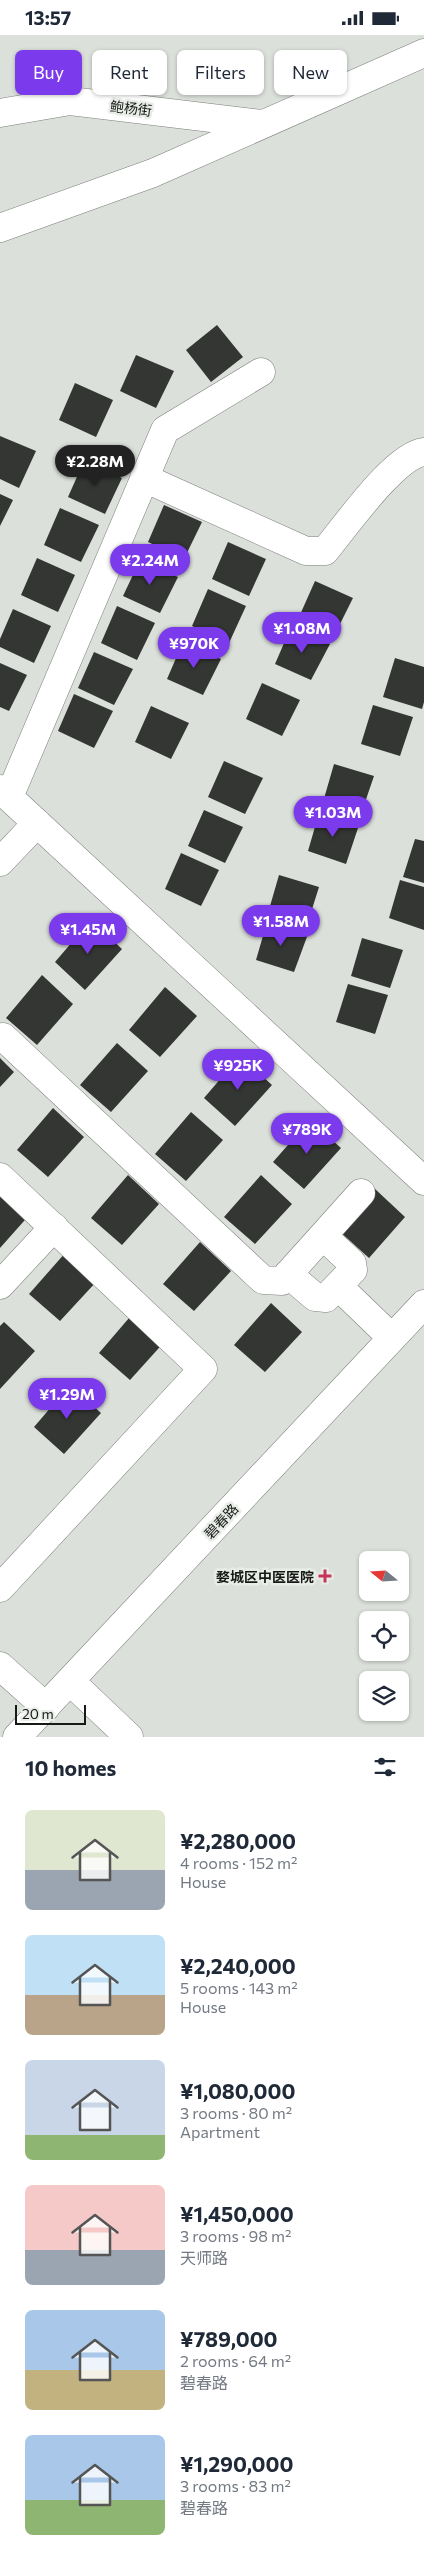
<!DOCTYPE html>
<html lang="en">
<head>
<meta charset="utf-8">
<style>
	:root { --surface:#fff; --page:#f6f6f7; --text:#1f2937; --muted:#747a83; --accent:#7c3aed }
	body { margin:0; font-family:Commissioner,"Noto Sans SC",sans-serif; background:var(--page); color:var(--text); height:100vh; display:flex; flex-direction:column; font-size:19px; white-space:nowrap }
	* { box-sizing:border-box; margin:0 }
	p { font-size:16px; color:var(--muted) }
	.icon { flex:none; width:28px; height:28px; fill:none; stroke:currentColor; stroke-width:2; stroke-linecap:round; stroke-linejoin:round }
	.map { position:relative; height:1702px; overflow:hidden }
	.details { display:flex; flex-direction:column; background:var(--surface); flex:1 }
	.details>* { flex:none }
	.banner { position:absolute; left:15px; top:15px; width:395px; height:45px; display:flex; gap:10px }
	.needle { width:32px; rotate:288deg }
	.buttons { position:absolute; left:359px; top:1516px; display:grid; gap:10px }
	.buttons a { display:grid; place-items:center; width:50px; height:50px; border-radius:8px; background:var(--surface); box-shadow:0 1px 4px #0004; font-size:25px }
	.scale { position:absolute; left:15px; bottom:12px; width:71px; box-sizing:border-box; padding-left:5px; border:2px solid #171917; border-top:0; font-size:14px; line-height:18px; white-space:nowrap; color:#171917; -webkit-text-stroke:4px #e9ede8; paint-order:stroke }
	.price { position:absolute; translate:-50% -42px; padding:0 11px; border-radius:18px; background:var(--accent); color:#fff; font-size:16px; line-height:32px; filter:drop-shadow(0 1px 2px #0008) }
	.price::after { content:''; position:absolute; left:50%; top:30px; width:15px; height:11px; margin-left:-8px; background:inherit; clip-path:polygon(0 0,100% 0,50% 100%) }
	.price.active { background:#222; color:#fff }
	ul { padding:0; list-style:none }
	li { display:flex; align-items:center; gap:15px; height:125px; padding:0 25px }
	li span { display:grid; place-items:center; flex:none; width:140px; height:100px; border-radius:8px; color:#555 }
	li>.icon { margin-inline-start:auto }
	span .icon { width:60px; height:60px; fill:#fffc; stroke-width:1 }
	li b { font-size:21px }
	h2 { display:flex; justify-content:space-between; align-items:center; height:60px; padding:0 25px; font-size:21px }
	.pill { padding:0 18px; border-radius:8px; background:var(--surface); box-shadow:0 1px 4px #0004; font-size:18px; line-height:45px }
	.pill.active { background:var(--accent); color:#fff }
	.status { display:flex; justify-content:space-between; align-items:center; height:35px; padding:0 25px; background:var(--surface); direction:ltr }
	.status svg { height:14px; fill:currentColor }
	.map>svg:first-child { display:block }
	.building { fill:#333633 }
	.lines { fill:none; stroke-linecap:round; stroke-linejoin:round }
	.minor-casing { stroke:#7b7f7b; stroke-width:29 }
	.minor { stroke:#fff; stroke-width:28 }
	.poi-dot { fill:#c53555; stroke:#e9ede8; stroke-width:2 }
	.labels { text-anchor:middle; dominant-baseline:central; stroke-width:5; stroke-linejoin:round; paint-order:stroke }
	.street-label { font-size:14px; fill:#171917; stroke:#e9ede8 }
	.poi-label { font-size:14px; font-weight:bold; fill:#171917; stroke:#e9ede8; text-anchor:end }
</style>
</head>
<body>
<div class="status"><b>13:57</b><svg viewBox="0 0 49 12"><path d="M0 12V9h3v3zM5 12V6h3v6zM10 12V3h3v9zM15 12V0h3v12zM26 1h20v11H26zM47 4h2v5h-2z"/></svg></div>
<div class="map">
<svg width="424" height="1702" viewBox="0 0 424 1702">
	<rect width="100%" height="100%" fill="#dce0db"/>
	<path class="building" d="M217 290 243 322 211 347 186 315Z
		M136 320 174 336 156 373 120 356Z
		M75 348 113 365 96 402 59 385Z
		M0 401 36 416 19 453 0 444Z
		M84 426 122 443 105 479 68 462Z
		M0 459 13 465 0 491Z
		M164 470 202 487 184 524 148 507Z
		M60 473 99 490 81 527 44 510Z
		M228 507 266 524 249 561 212 544Z
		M37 523 75 540 58 577 21 560Z
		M140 525 178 542 160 578 123 561Z
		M315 546 353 563 335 599 299 582Z
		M208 554 246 571 229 608 192 591Z
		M117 571 155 588 137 625 101 608Z
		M13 574 51 591 34 628 0 612V604Z
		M291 592 330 609 311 645 275 629Z
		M183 607 221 624 203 660 167 644Z
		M94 617 133 634 114 670 78 653Z
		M395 623 424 632V667L422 674 383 662Z
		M0 628 27 640 9 676 0 672Z
		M262 648 300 665 282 701 246 684Z
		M74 659 113 676 94 713 58 696Z
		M373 670 413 682 400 721 361 709Z
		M151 671 189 688 171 724 135 707Z
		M224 726 263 743 245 779 208 762Z
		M334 729 374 741 361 779 323 767Z
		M204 775 243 792 225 828 188 811Z
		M319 778 359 790 346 829 308 816Z
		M415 804 424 806V848L403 842Z
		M181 818 219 835 201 871 165 854Z
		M279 840 319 852 307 890 268 878Z
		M400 845 424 852V895L389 883Z
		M91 885 122 914 85 955 55 927Z
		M267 887 308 899 294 937 256 925Z
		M362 903 403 915 390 953 351 941Z
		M42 940 73 969 37 1010 6 983Z
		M348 949 388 960 375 999 336 987Z
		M165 952 197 981 160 1022 129 995Z
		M117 1008 148 1036 111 1077 80 1050Z
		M240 1021 272 1050 235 1091 204 1063Z
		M0 1023 14 1037 0 1052Z
		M53 1073 84 1102 48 1142 17 1115Z
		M191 1077 223 1105 186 1146 155 1119Z
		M310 1085 341 1113 304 1154 273 1127Z
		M128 1140 159 1169 122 1210 91 1183Z
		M261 1140 292 1169 255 1209 224 1182Z
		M0 1148 32 1177 0 1213Z
		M374 1153 405 1182 369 1223 338 1195Z
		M200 1207 231 1236 194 1276 163 1249Z
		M66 1217 97 1246 60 1286 29 1259Z
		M271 1268 302 1297 265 1337 234 1310Z
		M135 1276 167 1304 130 1345 99 1318Z
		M4 1287 35 1316 0 1354V1291Z
		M70 1350 101 1378 64 1419 34 1392Z"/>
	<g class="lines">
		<defs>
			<path id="minor" d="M0 78 70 66 262 89
				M0 193 153 138 424 18
				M144 443 306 516H325C345 492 395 420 424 417
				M0 754 424 1146
				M9 762 165 395 261 337
				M0 827 37 788
				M3 1002 263 1245 282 1246 361 1158
				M0 1142 203 1334 0 1553
				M288 1239 315 1262 326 1263 353 1235 352 1228 323 1201
				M0 1250 54 1192
				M338 1251 392 1303
				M0 1631 46 1672
				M70 1646 129 1702
				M17 1702 424 1269"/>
		</defs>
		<use href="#minor" class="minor-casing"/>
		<use href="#minor" class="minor"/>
	</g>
	<path class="poi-dot" d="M322.5 1533.5h5v5h5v5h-5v5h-5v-5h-5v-5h5z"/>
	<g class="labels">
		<g class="street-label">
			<text transform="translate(131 73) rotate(7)">鲍杨街</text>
			<text transform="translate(221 1486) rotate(-47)">碧春路</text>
		</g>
		<g class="poi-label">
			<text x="314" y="1541">婺城区中医医院</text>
		</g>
	</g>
</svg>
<div class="buttons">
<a><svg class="needle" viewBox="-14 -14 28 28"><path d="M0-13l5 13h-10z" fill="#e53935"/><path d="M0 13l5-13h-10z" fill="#747a83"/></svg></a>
<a><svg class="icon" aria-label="locate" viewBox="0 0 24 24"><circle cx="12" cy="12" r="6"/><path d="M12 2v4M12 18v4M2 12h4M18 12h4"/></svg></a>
<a><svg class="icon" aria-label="layers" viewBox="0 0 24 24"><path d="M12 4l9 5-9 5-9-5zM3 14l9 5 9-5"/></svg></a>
</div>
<div class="scale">20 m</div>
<b class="price active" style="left:95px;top:452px">¥2.28M</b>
<b class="price" style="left:150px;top:551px">¥2.24M</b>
<b class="price" style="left:302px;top:619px">¥1.08M</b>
<b class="price" style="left:194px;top:634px">¥970K</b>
<b class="price" style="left:333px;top:803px">¥1.03M</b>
<b class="price" style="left:281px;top:912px">¥1.58M</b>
<b class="price" style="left:88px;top:920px">¥1.45M</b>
<b class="price" style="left:238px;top:1056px">¥925K</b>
<b class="price" style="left:307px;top:1120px">¥789K</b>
<b class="price" style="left:67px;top:1385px">¥1.29M</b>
<div class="banner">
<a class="pill active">Buy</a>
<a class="pill">Rent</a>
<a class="pill">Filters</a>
<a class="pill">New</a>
</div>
</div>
<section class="details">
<h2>10 homes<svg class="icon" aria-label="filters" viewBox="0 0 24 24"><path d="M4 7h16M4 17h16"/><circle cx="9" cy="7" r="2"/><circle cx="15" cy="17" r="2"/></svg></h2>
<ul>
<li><span style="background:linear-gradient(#dfe7d0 60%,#9aa5b1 0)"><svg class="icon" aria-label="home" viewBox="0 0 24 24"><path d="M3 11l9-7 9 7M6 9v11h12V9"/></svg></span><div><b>¥2,280,000</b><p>4 rooms · 152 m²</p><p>House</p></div></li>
<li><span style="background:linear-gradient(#bfe0f5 60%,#b9a48a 0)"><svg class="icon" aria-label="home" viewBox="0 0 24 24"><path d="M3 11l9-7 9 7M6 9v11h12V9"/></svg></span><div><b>¥2,240,000</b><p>5 rooms · 143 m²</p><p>House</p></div></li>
<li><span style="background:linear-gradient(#c9d6e8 75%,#8fb573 0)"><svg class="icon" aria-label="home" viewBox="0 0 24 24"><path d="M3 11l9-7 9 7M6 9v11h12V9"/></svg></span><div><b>¥1,080,000</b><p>3 rooms · 80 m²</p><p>Apartment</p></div></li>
<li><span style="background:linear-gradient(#f6c9c9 65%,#9aa5b1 0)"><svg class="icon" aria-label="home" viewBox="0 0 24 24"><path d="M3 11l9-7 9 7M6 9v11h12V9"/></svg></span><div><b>¥1,450,000</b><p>3 rooms · 98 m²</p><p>天师路</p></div></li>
<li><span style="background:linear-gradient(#a9c7e8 60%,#c2b280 0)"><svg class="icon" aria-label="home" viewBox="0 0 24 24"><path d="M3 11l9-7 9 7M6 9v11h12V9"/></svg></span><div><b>¥789,000</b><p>2 rooms · 64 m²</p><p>碧春路</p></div></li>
<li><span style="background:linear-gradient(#a9c7e8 65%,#8fb573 0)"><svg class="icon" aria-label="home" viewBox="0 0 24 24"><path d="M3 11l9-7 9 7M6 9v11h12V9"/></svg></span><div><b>¥1,290,000</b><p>3 rooms · 83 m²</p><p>碧春路</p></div></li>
</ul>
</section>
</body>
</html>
